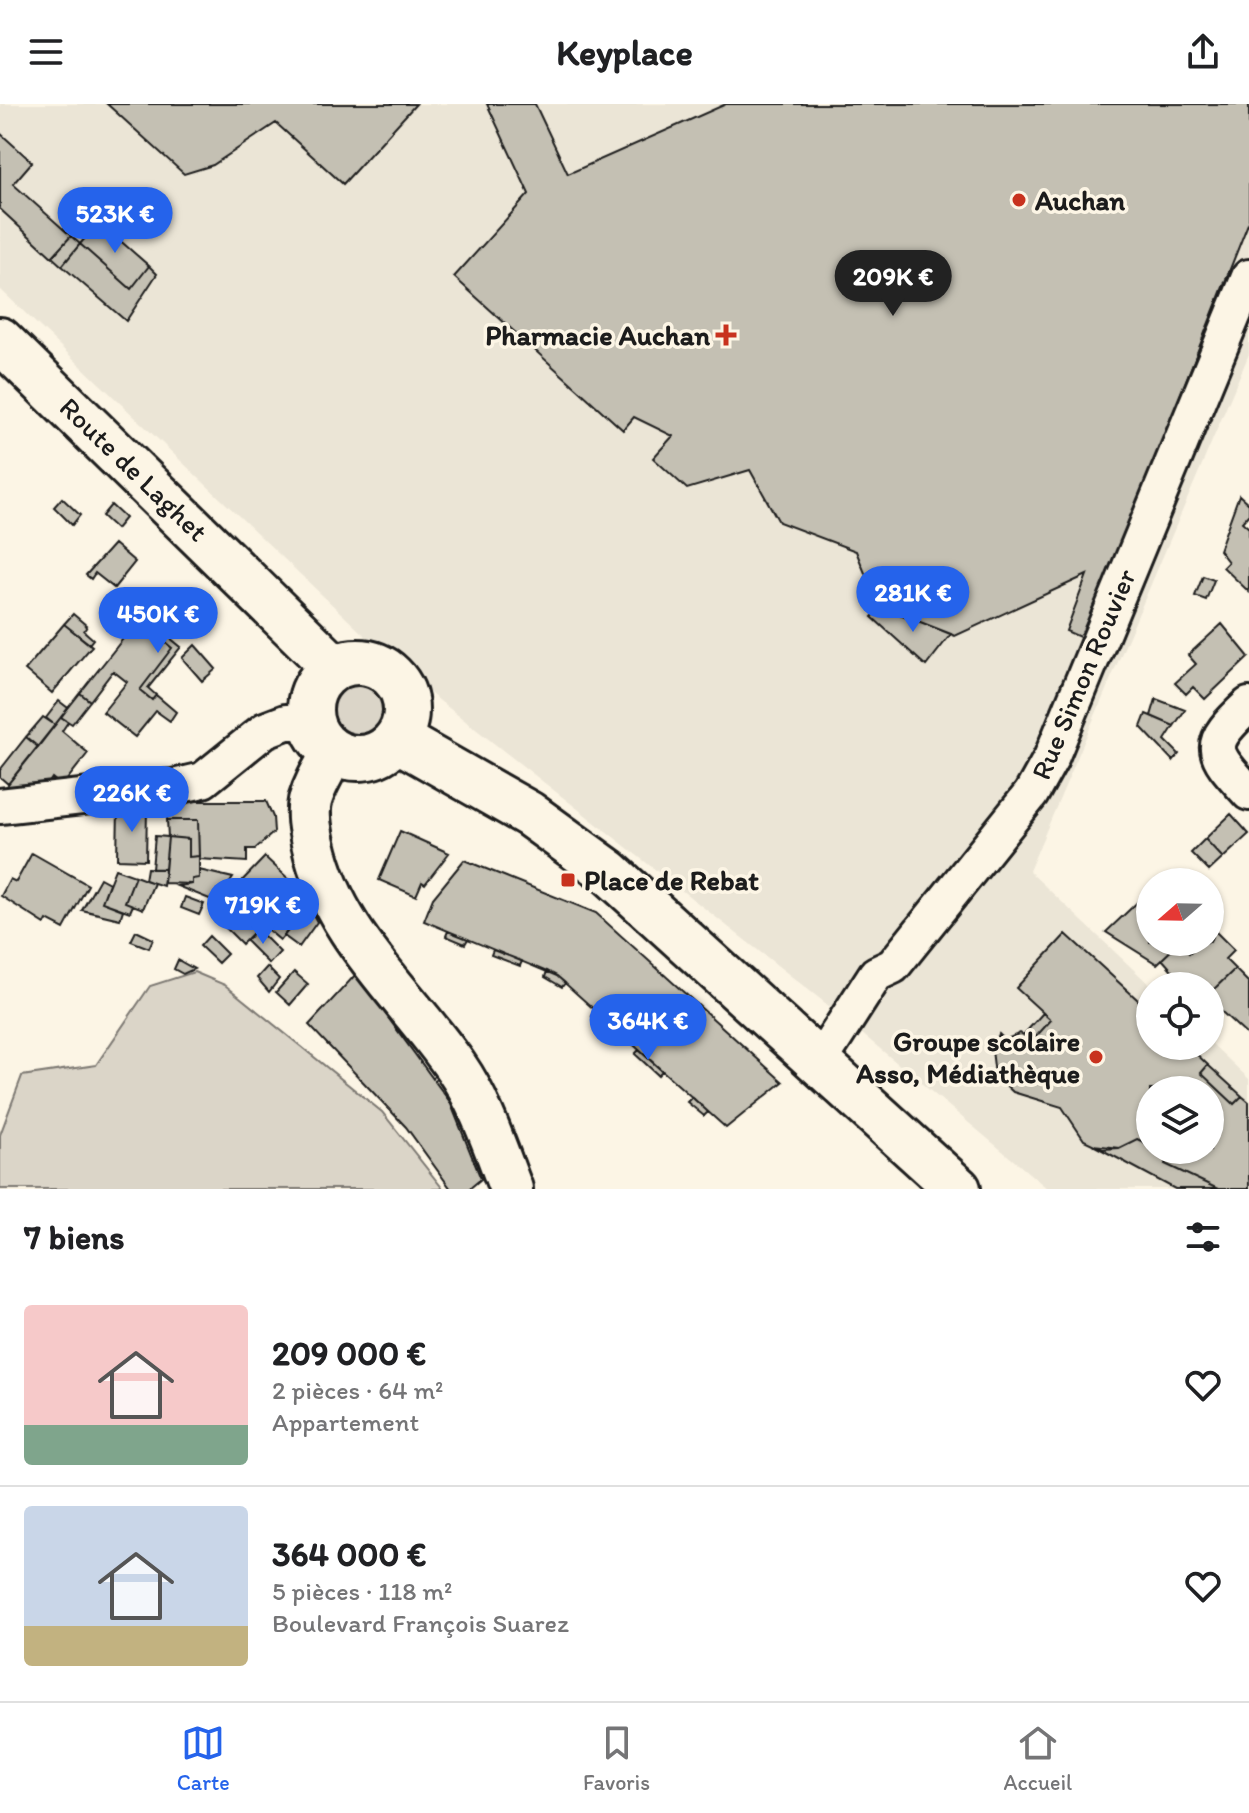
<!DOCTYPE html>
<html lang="fr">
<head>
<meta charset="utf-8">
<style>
	:root { --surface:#fff; --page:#f6f6f6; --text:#202124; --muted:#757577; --line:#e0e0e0; --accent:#2563eb }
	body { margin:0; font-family:Itim,sans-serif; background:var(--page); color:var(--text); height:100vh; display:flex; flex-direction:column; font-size:30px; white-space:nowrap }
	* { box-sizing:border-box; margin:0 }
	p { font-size:26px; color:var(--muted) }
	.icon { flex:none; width:44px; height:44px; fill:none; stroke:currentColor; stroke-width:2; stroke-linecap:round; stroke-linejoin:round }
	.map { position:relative; height:1085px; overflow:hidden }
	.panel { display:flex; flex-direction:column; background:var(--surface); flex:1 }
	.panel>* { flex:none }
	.needle { width:52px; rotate:250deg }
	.tools { position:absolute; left:1136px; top:764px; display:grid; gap:16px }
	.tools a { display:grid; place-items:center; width:88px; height:88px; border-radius:50%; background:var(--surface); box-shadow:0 2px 6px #0004; font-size:40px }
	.price { position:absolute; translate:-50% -68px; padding:0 18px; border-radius:28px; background:var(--accent); color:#fff; font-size:26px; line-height:52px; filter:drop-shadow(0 2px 4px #0008) }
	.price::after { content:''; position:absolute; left:50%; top:48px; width:24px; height:18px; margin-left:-12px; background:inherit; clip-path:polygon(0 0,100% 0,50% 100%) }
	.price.current { background:#222; color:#fff }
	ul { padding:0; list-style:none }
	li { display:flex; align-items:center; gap:24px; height:200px; padding:0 24px }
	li+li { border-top:2px solid var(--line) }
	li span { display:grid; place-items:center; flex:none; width:224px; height:160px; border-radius:8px; color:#555 }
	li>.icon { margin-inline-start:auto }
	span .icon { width:96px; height:96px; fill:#fffc; stroke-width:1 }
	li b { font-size:34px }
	h2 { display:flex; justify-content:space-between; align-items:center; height:96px; padding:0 24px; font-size:34px }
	header { display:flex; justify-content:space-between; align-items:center; height:104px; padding:0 24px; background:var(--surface); font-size:36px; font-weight:700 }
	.menu { display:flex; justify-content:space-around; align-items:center; height:112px; border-top:2px solid var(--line); background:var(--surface); font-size:22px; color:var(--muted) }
	.menu a { display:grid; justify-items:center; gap:4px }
	.menu .current { color:var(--accent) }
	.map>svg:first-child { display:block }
	.built { fill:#ebe5d6; fill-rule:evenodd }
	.green { fill:#dbd5c8; stroke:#7c7872; stroke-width:2 }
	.building { fill:#c4c0b3; stroke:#1c1c1c; stroke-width:2 }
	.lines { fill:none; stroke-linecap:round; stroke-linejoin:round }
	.minor-casing { stroke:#1c1c1c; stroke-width:40 }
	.tertiary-casing { stroke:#1c1c1c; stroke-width:48 }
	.secondary-casing { stroke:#1c1c1c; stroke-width:50 }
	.minor { stroke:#fcf5e5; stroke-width:34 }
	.tertiary { stroke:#fcf5e5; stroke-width:42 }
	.secondary { stroke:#fcf5e5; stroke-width:44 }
	.poi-dot { fill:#c8321e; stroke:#fcf5e5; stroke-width:3 }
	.labels { text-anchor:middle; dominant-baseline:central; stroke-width:7; stroke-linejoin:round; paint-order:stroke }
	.poi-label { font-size:28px; font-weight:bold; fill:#1c1c1c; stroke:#fcf5e5; text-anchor:start }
	.street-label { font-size:28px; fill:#1c1c1c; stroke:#fcf5e5 }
</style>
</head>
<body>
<header><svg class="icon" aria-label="menu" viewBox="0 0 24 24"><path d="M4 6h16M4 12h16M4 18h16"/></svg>Keyplace<svg class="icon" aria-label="share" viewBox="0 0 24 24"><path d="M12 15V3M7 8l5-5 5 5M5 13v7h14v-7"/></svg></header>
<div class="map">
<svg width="1249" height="1085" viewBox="0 0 1249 1085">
	<rect width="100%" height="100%" fill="#fcf5e5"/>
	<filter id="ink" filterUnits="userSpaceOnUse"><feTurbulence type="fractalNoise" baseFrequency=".0125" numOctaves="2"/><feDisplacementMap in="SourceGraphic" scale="16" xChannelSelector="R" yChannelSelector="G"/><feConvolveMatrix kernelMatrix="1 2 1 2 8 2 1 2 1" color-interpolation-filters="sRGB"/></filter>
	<g filter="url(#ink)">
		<path class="built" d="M0 0H1249V250L1029 767 1151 882 1150 942H1210V938L1249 975V1085H1048L824 898 403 568 0 185ZM1150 986H1210V1046H1150Z"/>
		<path class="green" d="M326 605a32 32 0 1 1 64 0a32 32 0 1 1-64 0Z
			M194 868 225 881 382 1008 443 1085H0V1031L22 972 96 961 150 882Z"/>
		<path class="building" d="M107 0H416L343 80 276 19 213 61 184 70Z
			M487 0H535L568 70 726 0H1249V117L1084 535 1066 527 1087 471 955 532 878 501 856 447 779 418 750 366 687 385 653 354 673 332 634 313 623 326 454 173 529 90Z
			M0 29 32 58 13 80 71 132 52 153 0 105Z
			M99 118 149 162 131 185 80 140Z
			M71 132 80 140 62 162 52 153Z
			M80 140 131 185 149 162 157 170 126 217 62 162Z
			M1239 391 1249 400V410L1242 418 1249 424V488L1223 463 1228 458 1219 446Z
			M62 394 80 411 72 421 54 403Z
			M111 401 125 414 116 425 102 412Z
			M114 440 135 458 114 484 95 469 91 475 86 471Z
			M1203 472 1214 476 1206 496 1195 492Z
			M882 503 951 530 926 562 872 513Z
			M73 510 87 522 84 527 93 535 89 540 64 520Z
			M142 511 181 543 148 584 156 591 152 596 140 586 172 544 138 516Z
			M138 516 172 544 140 586 152 596 156 591 176 608 170 617 156 607 135 633 103 608 127 578 113 567 90 597 80 589Z
			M64 520 92 542 52 589 25 566Z
			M1222 520 1249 553 1205 595 1193 583 1186 590 1175 579 1196 560 1188 551Z
			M195 541 216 565 202 577 182 554Z
			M80 589 90 597 72 620 61 613Z
			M1156 595 1185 606 1174 622 1151 612Z
			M59 597 68 604 55 621 46 614Z
			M1146 610 1174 622 1165 636 1179 650 1173 657 1141 623Z
			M43 613 55 621 38 643 26 633Z
			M61 613 68 618 62 627 88 649 62 682 52 674 44 686 0 690Z
			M26 633 38 643 8 680 0 673V666Z
			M167 697H266L273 713 274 728 255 745H247V758L199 755 198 716H167Z
			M118 704H147L146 756 117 755Z
			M1231 710 1249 730 1223 754 1205 735Z
			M167 716H198L199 752 189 753V735L168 733Z
			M400 727 449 749 425 780 422 778 416 792 379 776Z
			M155 732 168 733 165 765H152Z
			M168 733 189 735V753L199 752V774L192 775V780L164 779Z
			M1205 735 1223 754 1209 767 1191 749Z
			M32 749 88 781 64 825 47 816 45 820 1 792 10 775 16 778Z
			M265 753 294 780 265 811 236 783Z
			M464 756 596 809 783 978 726 1024 557 872 424 817 433 794Z
			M147 764 165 765 163 782 145 776Z
			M115 765 135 772 125 798 133 801 130 808 102 798Z
			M199 766 233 774 217 798 177 782 192 780V775L199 774Z
			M135 772 154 779 143 805 125 798Z
			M100 774 109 779 102 798 123 806 120 815 82 806Z
			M295 791 308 801 280 836 268 826Z
			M1145 791 1150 796V838H1180L1157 860 1106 828Z
			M185 793 204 800 199 811 181 804Z
			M233 799 257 825 242 840 218 816Z
			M308 801 317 818 299 843 284 832Z
			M257 825 280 848 269 860 246 837Z
			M1214 826 1234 846 1225 855 1235 865 1210 889V882H1186L1162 855 1180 838 1189 849 1201 838H1210Z
			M136 827 153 835 149 844 131 837Z
			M448 827 468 835 465 840 446 832Z
			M1066 830 1150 907V942H1188L1208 961 1201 969 1234 1000 1242 992 1249 998V1085H1218L1165 1060 1169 1050 1160 1046H1210V986H1150V1041L1137 1035 1119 1044 1103 1045 1084 1036 1062 1003 1013 988 995 971 992 946 999 930 1005 936 1020 929 1033 936 1051 916 1016 884Z
			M209 832 227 850 218 859 200 842Z
			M493 846 522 857 520 862 491 851Z
			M178 856 194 865 183 870 174 865Z
			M267 863 279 875 269 888 257 874Z
			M1235 865 1249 879V933L1210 897V889Z
			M547 867 557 872 565 879 562 883 545 873Z
			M294 868 308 880 290 901 276 888Z
			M356 870 450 998 481 1075 469 1085H451L406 1023 309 921Z
			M596 907 618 927 614 931 592 912Z
			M1043 909 1051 916 1033 936 1024 930Z
			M639 946 662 967 658 971 635 950Z
			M1208 961 1242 992 1234 1000 1201 969Z
			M692 993 708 1008 704 1012 687 998Z
			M1137 1035 1150 1041V1046L1169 1050 1165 1060 1218 1085H1175L1093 1041 1119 1044Z"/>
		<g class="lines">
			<defs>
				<path id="minor" d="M1249 601C1205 642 1210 646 1249 689
					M0 702 173 683 203 676 265 626 286 618H312
					M818 960 876 870 893 862 1031 690 1051 654 1249 173"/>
				<path id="tertiary" d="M334 648C325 664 315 679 310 697 307 711 310 725 313 739 333 831 405 889 456 963 481 999 495 1044 511 1085"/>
				<path id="secondary" d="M0 236 334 563
					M310 606a48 48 0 1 1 96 0a48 48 0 1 1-96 0Z
					M397 635 529 710 609 768 958 1085"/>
			</defs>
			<use href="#minor" class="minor-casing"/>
			<use href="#tertiary" class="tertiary-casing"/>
			<use href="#secondary" class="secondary-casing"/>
			<use href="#minor" class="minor"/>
			<use href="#tertiary" class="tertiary"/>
			<use href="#secondary" class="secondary"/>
		</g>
	</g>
	<g class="poi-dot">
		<circle cx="1019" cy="96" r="8"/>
		<path d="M722 219h8v8h8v8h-8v8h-8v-8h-8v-8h8z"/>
		<rect x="560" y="768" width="16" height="16" rx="4"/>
		<circle cx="1096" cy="953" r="8"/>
	</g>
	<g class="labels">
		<g class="poi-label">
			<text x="1035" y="96">Auchan</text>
			<text x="710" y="231" text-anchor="end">Pharmacie Auchan</text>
			<text x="584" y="776">Place de Rebat</text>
			<text x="1080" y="937" text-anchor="end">Groupe scolaire<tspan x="1080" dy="32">Asso, Médiathèque</tspan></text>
		</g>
		<g class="street-label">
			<text transform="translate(134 365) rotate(44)">Route de Laghet</text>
			<text transform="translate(1083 570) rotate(-67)">Rue Simon Rouvier</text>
		</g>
	</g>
</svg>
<div class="tools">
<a><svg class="needle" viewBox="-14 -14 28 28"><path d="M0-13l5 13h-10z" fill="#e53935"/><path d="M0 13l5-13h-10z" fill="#757577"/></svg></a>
<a><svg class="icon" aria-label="locate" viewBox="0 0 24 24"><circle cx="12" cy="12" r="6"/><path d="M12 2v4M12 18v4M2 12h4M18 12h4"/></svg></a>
<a><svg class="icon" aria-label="layers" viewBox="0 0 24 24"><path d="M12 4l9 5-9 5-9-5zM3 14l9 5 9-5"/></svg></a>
</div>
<b class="price" style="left:115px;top:151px">523K €</b>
<b class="price current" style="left:893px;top:214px">209K €</b>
<b class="price" style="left:913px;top:530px">281K €</b>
<b class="price" style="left:158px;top:551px">450K €</b>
<b class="price" style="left:132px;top:730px">226K €</b>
<b class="price" style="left:263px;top:842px">719K €</b>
<b class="price" style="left:648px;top:958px">364K €</b>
</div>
<section class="panel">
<h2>7 biens<svg class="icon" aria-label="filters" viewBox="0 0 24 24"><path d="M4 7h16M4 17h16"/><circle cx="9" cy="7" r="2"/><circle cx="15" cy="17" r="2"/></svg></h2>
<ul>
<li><span style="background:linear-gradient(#f6c9c9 75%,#7fa58c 0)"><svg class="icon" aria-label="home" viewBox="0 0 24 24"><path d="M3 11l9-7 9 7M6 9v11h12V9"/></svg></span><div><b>209 000 €</b><p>2 pièces · 64 m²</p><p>Appartement</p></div><svg class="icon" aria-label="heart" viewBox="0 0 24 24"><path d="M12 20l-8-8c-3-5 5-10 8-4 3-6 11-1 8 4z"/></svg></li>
<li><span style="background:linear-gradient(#c9d6e8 75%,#c2b280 0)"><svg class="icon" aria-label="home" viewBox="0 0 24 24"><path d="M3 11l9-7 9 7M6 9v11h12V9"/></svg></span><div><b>364 000 €</b><p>5 pièces · 118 m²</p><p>Boulevard François Suarez</p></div><svg class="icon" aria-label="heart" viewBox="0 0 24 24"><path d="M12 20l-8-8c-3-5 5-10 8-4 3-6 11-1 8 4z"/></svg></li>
</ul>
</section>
<nav class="menu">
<a class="current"><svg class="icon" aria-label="map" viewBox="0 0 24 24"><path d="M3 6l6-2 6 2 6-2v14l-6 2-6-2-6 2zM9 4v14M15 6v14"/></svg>Carte</a>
<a><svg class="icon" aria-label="saved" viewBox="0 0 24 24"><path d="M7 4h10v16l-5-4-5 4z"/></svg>Favoris</a>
<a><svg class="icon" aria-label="home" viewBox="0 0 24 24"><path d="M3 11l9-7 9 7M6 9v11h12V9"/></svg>Accueil</a>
</nav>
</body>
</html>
